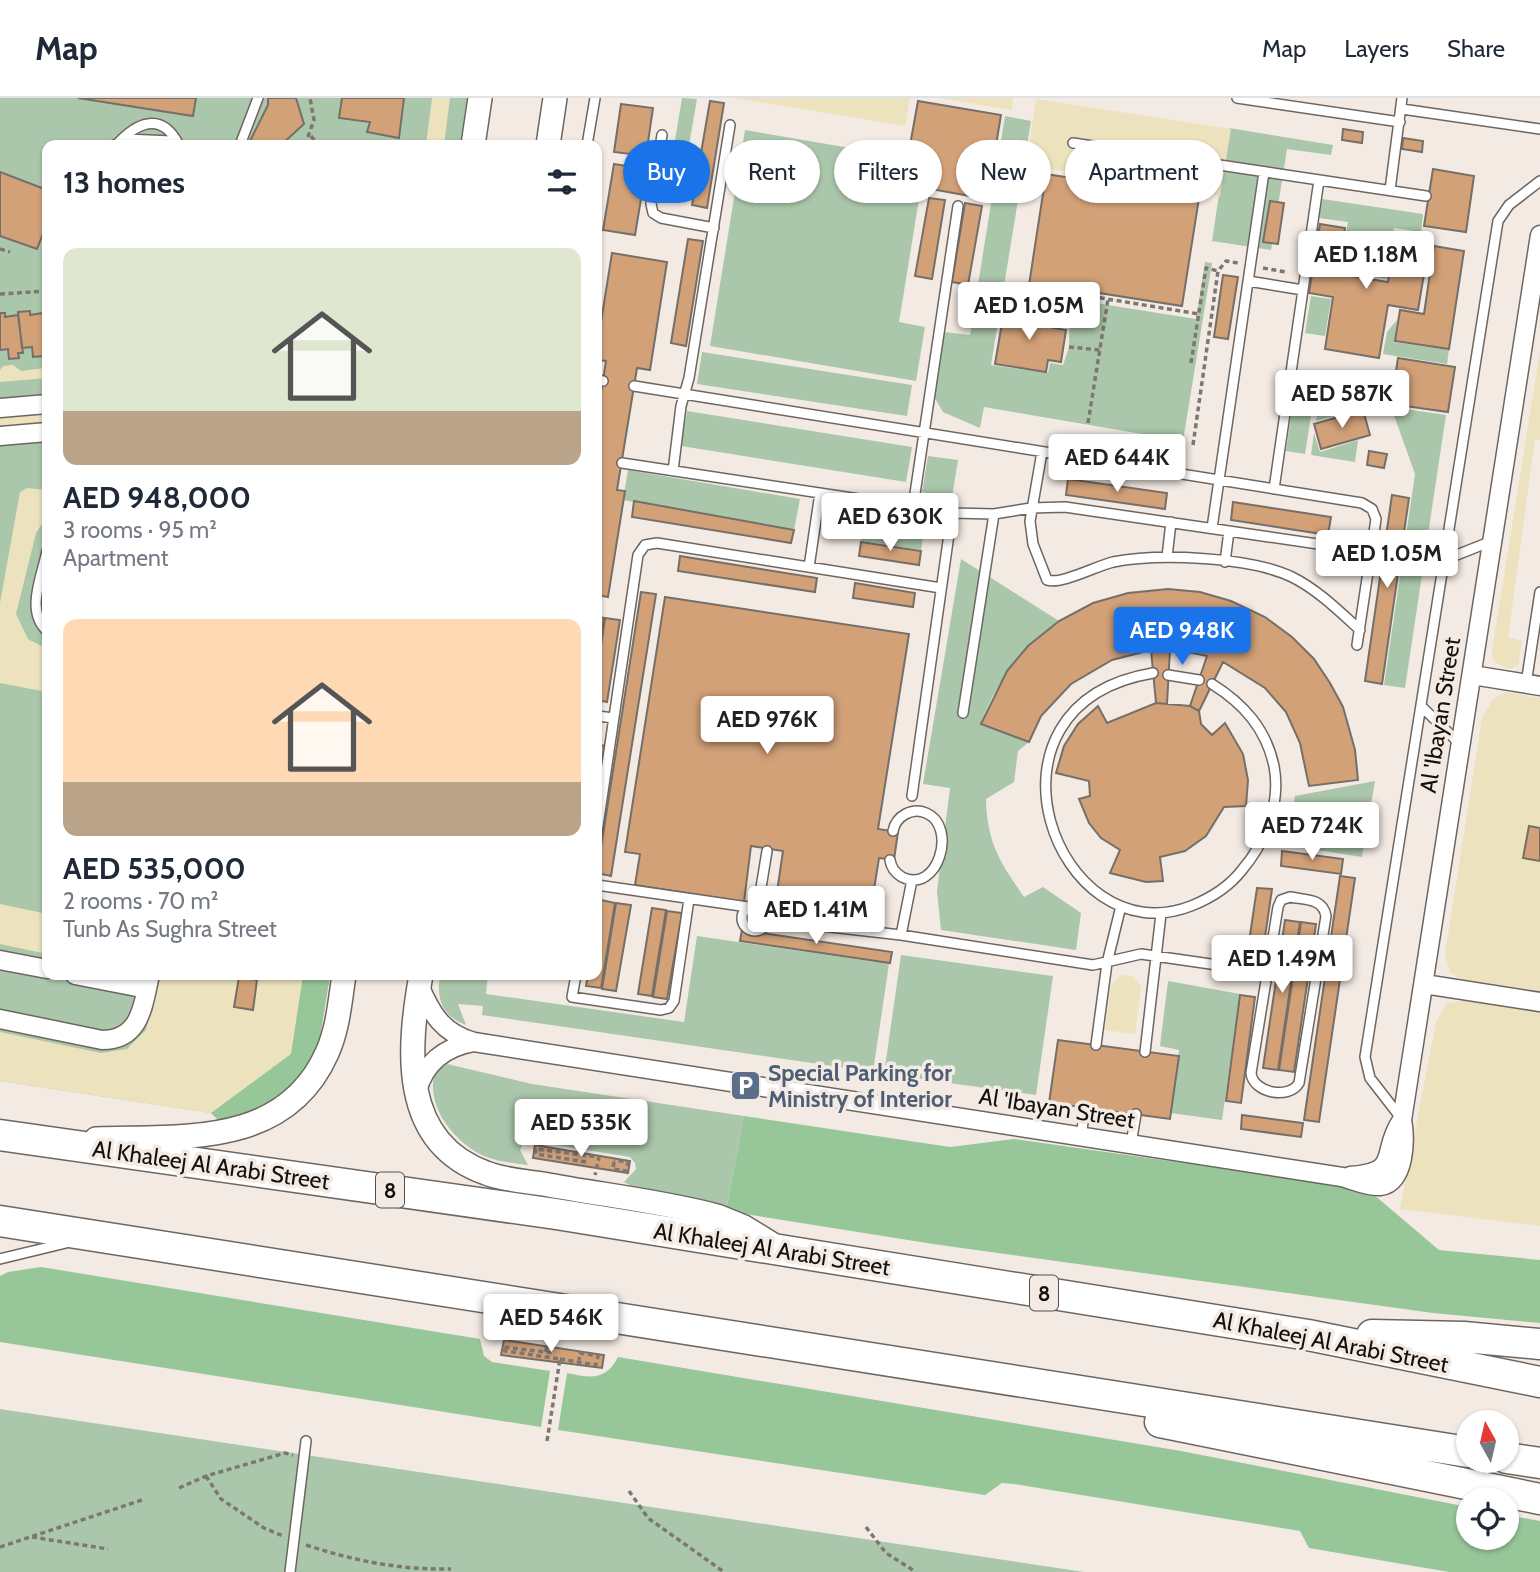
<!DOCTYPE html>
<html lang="en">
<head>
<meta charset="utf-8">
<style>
	:root { --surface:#fff; --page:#f2f2f3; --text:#1f2937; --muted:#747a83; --line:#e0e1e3; --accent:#1a73e8 }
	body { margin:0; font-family:Cabin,sans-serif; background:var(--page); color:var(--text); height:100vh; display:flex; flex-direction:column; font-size:26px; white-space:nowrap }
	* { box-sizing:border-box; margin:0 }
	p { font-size:23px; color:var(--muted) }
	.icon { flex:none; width:38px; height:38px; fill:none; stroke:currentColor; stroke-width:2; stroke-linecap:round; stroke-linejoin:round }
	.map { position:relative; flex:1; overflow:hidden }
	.details { position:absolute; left:42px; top:42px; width:560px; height:840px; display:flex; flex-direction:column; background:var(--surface); border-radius:14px; box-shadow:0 2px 5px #0004 }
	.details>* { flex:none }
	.banner { position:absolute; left:623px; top:42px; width:665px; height:63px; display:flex; gap:14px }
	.needle { width:46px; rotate:352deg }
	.tools { position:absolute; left:1456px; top:1312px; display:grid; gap:14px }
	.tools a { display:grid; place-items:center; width:63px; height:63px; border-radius:50%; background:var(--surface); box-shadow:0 2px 5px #0004; font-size:35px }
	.price { position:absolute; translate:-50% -60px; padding:0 16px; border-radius:7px; background:#fff; color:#222; font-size:23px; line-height:46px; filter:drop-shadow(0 2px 4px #0008) }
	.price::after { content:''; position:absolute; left:50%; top:42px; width:21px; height:16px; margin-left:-10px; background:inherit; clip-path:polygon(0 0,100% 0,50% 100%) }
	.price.active { background:var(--accent); color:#fff }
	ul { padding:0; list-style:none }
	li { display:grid; align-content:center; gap:14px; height:371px; padding:0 21px }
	li span { display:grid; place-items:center; height:217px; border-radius:14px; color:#555 }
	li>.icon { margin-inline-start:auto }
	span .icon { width:126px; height:126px; fill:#fffc; stroke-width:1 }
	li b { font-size:30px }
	h2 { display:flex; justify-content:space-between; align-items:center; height:84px; padding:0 21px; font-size:30px }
	.pill { padding:0 24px; border-radius:32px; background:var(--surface); box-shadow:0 2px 5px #0004; font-size:24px; line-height:63px }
	.pill.active { background:var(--accent); color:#fff }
	header { display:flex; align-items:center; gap:42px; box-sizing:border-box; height:98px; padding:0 35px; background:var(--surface); border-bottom:2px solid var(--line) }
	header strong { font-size:33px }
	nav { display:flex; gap:38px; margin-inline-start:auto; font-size:24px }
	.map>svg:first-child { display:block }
	.green { fill:#abc7ab }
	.forest { fill:#97c699 }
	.sand { fill:#ece2bd }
	.building { fill:#d2a178; stroke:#766f68; stroke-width:2 }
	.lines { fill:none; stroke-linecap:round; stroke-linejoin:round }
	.service-casing { stroke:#6d6660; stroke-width:12 }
	.minor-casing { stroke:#6d6660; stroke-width:21 }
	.tertiary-casing { stroke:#6d6660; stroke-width:26 }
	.trunk-casing { stroke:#6d6660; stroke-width:33 }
	.path { stroke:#7d7773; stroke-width:3.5; stroke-dasharray:5 3.5; stroke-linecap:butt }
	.service { stroke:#fff; stroke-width:9 }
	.minor { stroke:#fff; stroke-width:18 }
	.tertiary { stroke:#fff; stroke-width:23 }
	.trunk { stroke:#fff; stroke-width:30 }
	.labels { text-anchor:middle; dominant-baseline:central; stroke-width:7; stroke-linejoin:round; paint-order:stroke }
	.shield { fill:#f3eae3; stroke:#56514d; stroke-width:2 }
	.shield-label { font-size:21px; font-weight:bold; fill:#120f0d }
	.street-label { font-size:23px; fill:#120f0d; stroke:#f3eae3 }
	.service-label { font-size:23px; font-weight:bold; fill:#4e5e75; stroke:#f3eae3; text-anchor:start }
</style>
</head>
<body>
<header>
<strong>Map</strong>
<nav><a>Map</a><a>Layers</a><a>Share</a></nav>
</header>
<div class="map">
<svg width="1540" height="1474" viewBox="0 0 1540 1474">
	<rect width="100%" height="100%" fill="#f3eae3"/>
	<path class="green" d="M0 0H467L460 47H47V877H330L320 939 223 1026 211 1015 0 983Z
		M682 0 697 1 679 105 665 103Z
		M1005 18 1031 23 991 267 1048 275 1050 265 1063 267 1069 249 1070 201 1196 221 1205 164 1212 165 1183 343 984 309 980 330 943 314 933 297 944 234 970 237Z
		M1229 30 1333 47 1331 57 1287 51 1271 152 1212 143Z
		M745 32 903 59 897 91 920 95 899 224 925 229 916 283 710 248Z
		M1322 101 1423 116 1421 134 1394 130 1387 181 1340 174 1348 124 1319 120Z
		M1311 198 1331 201 1325 238 1305 235Z
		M1397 222 1394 244 1449 252 1447 266 1383 256 1387 234Z
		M702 254 912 287 907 318 697 286Z
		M1296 283 1316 286 1305 356 1286 353Z
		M1322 290 1365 296 1363 309 1316 323Z
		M1391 309 1446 317 1405 590 1384 587 1415 376Z
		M687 313 912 349 906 384 681 348Z
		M1314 335 1320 354 1358 342 1355 364 1311 357Z
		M928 358 958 362 952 399 922 394Z
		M628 372 800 401 794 432 623 402Z
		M866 416 925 425 921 452 861 443Z
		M961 461 1059 523C1023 552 997 581 981 625L1029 644 1018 653 1014 684 986 701C987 745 1000 764 1024 799L1043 789 1081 815 1076 852 941 832 937 793 950 690 923 686Z
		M1375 683 1362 759 1318 752 1290 726 1295 698Z
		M697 838 889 866 873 974 482 917 483 908 458 906 466 927C442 918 436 901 440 877H488L486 896 684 924Z
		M901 857 1053 878 1036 997 884 976Z
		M1168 883 1240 896 1222 1022 1170 1015 1179 952 1160 948Z
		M447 966 532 986 744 1018 726 1113 653 1101 624 1084 636 1071 635 1065 630 1059 530 1043 523 1046 520 1052 528 1067C514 1065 498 1064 484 1058 453 1044 425 1007 435 974Z
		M0 1311 1084 1474H0Z"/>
	<path class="forest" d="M303 877H330L320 939 309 968 280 1003 223 1026 211 1015 291 956Z
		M744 1018 950 1049 1014 1041 1367 1091 1439 1152 1540 1162V1225L1433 1215 933 1146 726 1113Z
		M41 1169 480 1241 484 1258 492 1264 550 1273 541 1329 0 1244V1178L8 1174Z
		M618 1259 1181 1353 1468 1409V1440H1507V1417L1540 1423V1474H1449L1309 1450 1300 1433 1014 1386 1002 1385 985 1397 558 1332 567 1275C590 1280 606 1283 618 1259Z"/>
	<path class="sand" d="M432 0H450L444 47H426Z
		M734 0H910L905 28Z
		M940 0H1013L1012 12Z
		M1036 1 1231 31 1220 98 1026 67Z
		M1540 253V342L1535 341 1508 539 1522 543 1518 568 1508 571 1494 564 1492 553Z
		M45 265 47 280 0 284V272L3 268 13 267 21 273 45 270Z
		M47 315V326L0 330V319Z
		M27 390 47 392V418L36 435 16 516 28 541 47 551V594L0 585V505L20 394Z
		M1506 594 1540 600V893L1460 881 1450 874 1445 856 1482 620 1493 601Z
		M0 806 47 816V856L0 846Z
		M159 877H303L291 956 211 1015 0 983V934L101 955 127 951 146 932Z
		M1121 877 1132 878 1141 889 1135 936 1105 932 1111 888Z
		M1469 902 1540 914V1128L1400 1111 1436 924 1447 905Z"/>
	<path class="building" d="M78 0H196L193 18Z
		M268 0H296L304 26 281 47H248L268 7Z
		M342 0H404L399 40 367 34 370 24 339 20Z
		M710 3 724 5 707 110 692 107Z
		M918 3 1001 17 987 101 903 86Z
		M621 6 653 10 646 58 614 54Z
		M1343 31 1363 34 1362 45 1342 42Z
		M1403 40 1423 43 1422 54 1402 51Z
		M614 66 646 71 635 137 603 132Z
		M1433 71 1474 78 1466 134 1424 128Z
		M0 74 47 92V125L37 151 0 138Z
		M1046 76 1199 100 1182 208 1067 190 1065 206 1027 200Z
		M929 100 945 102 932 181 915 178Z
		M1270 103 1284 105 1278 146 1263 144Z
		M965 105 982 108 968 187 952 184Z
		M1320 126 1345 130 1338 176 1388 184 1395 134 1430 140 1418 212 1388 207 1379 260 1325 251 1333 199 1309 195Z
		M688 141 703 143 686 248 671 245Z
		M1434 148 1464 153 1449 251 1395 243 1400 212 1424 216Z
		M612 155 667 164 650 272 637 270 617 392 625 393 608 499 597 497V320L606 263 597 262V249Z
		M1223 177 1238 179 1228 241 1214 239Z
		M30 213V217L43 215 47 253H43V258L33 259 32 249 22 250 18 214Z
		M1004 213 1055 220 1053 230 1066 232 1061 264 1048 262 1046 274 995 266Z
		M0 215H5V219L18 217 23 255H18L19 260 9 261 8 251 0 252Z
		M1398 260 1455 269 1448 314 1391 306Z
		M1363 312 1370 337 1321 351 1314 326Z
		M1369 353 1387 356 1384 370 1367 367Z
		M1068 381 1167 395 1165 411 1066 397Z
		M1392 397 1409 400 1382 586 1365 583Z
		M634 403 794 432 791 445 632 419Z
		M1233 404 1331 419 1328 437 1231 422Z
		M861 444 921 453 919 467 859 458Z
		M680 458 817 480 815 494 678 473Z
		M855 485 915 495 913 509 853 500Z
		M1168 491 1200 494 1231 503 1265 519 1292 539 1314 561 1330 585 1343 609 1355 652 1358 682 1309 688 1300 645 1286 614 1265 590 1223 564 1199 613 1190 608 1207 558 1183 553 1170 552 1167 606 1156 605 1151 552 1112 562 1071 586 1041 618 1029 644 981 626 1007 573 1028 548 1059 523 1093 505 1128 495Z
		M641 494 656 496 611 778 597 775Z
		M665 499 909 536 878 731 898 734 894 762 879 760 869 823 775 808 783 753 751 748 744 804 635 787 640 756 625 754Z
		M597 518 604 520 597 566Z
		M605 520 620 522 607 604 597 602V575Z
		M1156 605 1190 608 1199 613 1201 626 1212 637 1225 625 1243 656 1248 682 1246 708 1224 709 1206 738 1185 753 1160 759 1163 783 1146 784 1110 775 1120 752 1101 740 1089 725 1079 701 1090 698 1089 683 1056 675 1064 648 1078 626 1098 608 1107 625Z
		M597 646 605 648 597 696Z
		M1529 728 1540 730V763L1523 760Z
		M1282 753 1343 761 1341 776 1281 768Z
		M1340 778 1355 780 1319 1024 1304 1022Z
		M1257 790 1272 791 1264 846 1249 844Z
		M601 802 615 805 601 890 586 888 588 877H597V826Z
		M616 805 631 807 616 893 602 891Z
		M652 810 666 812 652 898 638 896Z
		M667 813 682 815 667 901 653 899Z
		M1285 822 1300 824 1278 972 1263 970Z
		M1301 824 1316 826 1294 974 1279 972Z
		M742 832 892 854 890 865 740 843Z
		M239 879 257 882 253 912 234 909Z
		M1240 897 1255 899 1241 1005 1226 1003Z
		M1058 942 1179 958 1170 1021 1049 1005Z
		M1242 1017 1303 1025 1301 1039 1241 1031Z
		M535 1047 630 1063 628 1075 533 1060Z
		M504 1242 604 1257 602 1270 501 1257Z"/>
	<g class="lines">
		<defs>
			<path id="service" d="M1237 0 1400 24
				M1402 11 1540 31
				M662 37 651 106 653 115 661 120 714 130
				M120 43C141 22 163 16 179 47
				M1073 45 1426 98
				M114 47 126 41 171 43 178 46
				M240 47 258 0
				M587 47 595 0
				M1390 92 1402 0
				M1248 183 1303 192
				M597 282 603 283
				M634 288 1362 405 1372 411 1376 421 1357 547
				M1042 354 1030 423 1033 446 1047 482C1061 487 1096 468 1113 464 1159 455 1250 459 1292 479 1318 492 1339 513 1360 532
				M622 365 952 415 994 416 1031 410 1065 409 1372 454
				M673 373 681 308 689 280 730 27
				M1274 391 1319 82
				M913 409 958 108
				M1212 430 1264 74
				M47 453C42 478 25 513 47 533
				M1167 459 1171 424
				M1444 462 1492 443
				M1225 464 1229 433
				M809 469 820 395
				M1153 575C963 607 1057 860 1191 808 1211 800 1229 789 1242 772 1266 744 1281 705 1274 668 1266 631 1244 606 1212 586
				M1168 577 1199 582
				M1526 586 1540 494
				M1421 608 1460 646
				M963 615 994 416
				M597 618 614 620
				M912 698 952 415
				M597 734 638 457 645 447 657 445 941 490
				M890 762C891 769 895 775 902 779 938 797 958 728 926 715 912 709 896 718 893 733
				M597 787 748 809
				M1290 799C1305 802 1323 800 1326 818L1299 985C1289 1002 1253 995 1251 975L1278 809 1281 802Z
				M742 820a13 13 0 1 1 26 0a13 13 0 1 1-26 0Z
				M758 808 767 753
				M769 822 901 837 1093 867 1141 856 1266 874
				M901 837 912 782
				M576 877 572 899 661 912 669 910 674 903 689 801
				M1096 947 1107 865 1121 808
				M1145 954 1161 816
				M1401 1020 1370 980 1365 959 1498 123 1509 107 1540 83
				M1081 1039 1085 1010
				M1131 1046 1136 1016
				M0 1161 66 1145
				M290 1474 306 1343"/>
			<path id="minor" d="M0 310 47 306
				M0 338 47 334
				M1472 577 1540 588
				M0 862 47 871
				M75 877 147 891
				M1424 886 1540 904
				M419 887C431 915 442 935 474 944L1342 1079C1353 1082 1368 1089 1380 1088 1405 1086 1406 1040 1402 1022L1540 137
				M0 921 102 942C141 942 143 907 150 877
				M417 993C425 964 445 949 474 944
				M1350 1078C1403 1074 1379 1055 1402 1022"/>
			<path id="tertiary" d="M473 47 480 0
				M548 47 555 0
				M421 877C408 950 399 1044 486 1075 503 1082 525 1083 543 1086 601 1097 661 1103 717 1118L744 1129 775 1148
				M96 1041C182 1038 285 1050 327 955 338 931 340 903 344 877"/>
			<path id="trunk" d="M0 1037 556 1116 1308 1237 1540 1284
				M0 1123 1468 1354
				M1372 1237 1464 1239 1540 1246
				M1160 1324 1540 1401
				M1507 1360 1540 1365"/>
		</defs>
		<use href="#service" class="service-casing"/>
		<use href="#minor" class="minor-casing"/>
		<use href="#tertiary" class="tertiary-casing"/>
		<use href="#trunk" class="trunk-casing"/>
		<path class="path" d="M311 38 318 47
			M82 47V42
			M305 47 314 22 310 0
			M0 151 10 154
			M1263 170 1286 174
			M0 196 47 193
			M1083 197 1199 216
			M1069 249 1100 252
			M1191 265 1206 170 1218 173
			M1088 325 1108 201
			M1193 347 1218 173 1226 163 1238 165
			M586 1064 536 1056 535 1051 599 1059 595 1077
			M614 1064 613 1071 626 1073 628 1064 614 1062
			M546 1254 549 1232
			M560 1261 596 1267 598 1258 580 1255 579 1262
			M547 1343 560 1261 505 1253 503 1249 553 1255
			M206 1378 221 1401 264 1430 283 1438
			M179 1390 206 1378 285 1355 293 1357
			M629 1393 648 1420 724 1474
			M866 1429 886 1455 916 1474
			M32 1439 108 1451
			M306 1447C355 1463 400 1472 451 1471
			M0 1449 142 1402"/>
		<use href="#service" class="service"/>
		<use href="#minor" class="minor"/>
		<use href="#tertiary" class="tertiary"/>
		<use href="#trunk" class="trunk"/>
	</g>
	<defs>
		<symbol id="parking-square" viewBox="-11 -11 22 22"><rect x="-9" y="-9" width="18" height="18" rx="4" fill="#5c6f8a" stroke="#f3eae3"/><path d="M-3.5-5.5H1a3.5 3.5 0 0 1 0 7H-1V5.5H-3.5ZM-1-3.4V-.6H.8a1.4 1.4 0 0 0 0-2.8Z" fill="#fff"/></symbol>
	</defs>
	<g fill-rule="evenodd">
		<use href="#parking-square" x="728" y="970" width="35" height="35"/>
	</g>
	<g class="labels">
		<g class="shield">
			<rect x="376" y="1074.5" width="28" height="35" rx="5"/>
			<rect x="1030" y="1177.5" width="28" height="35" rx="5"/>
		</g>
		<g class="shield-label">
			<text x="390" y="1092">8</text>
			<text x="1044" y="1195">8</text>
		</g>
		<g class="street-label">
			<text transform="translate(1440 617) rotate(-81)">Al 'Ibayan Street</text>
			<text transform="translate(1057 1010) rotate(9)">Al 'Ibayan Street</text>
			<text transform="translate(211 1067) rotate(8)">Al Khaleej Al Arabi Street</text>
			<text transform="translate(772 1151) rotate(9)">Al Khaleej Al Arabi Street</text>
			<text transform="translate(1331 1244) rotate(11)">Al Khaleej Al Arabi Street</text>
		</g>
		<g class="service-label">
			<text x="768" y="975">Special Parking for<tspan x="768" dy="26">Ministry of Interior</tspan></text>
		</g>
	</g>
</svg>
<div class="tools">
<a><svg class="needle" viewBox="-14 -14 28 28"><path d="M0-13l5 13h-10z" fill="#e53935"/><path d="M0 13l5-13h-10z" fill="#747a83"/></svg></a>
<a><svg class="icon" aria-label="locate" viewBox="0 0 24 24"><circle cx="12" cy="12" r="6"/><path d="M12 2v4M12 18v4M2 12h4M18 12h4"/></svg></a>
</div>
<b class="price" style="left:1366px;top:193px">AED 1.18M</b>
<b class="price" style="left:1029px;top:244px">AED 1.05M</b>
<b class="price" style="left:1342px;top:332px">AED 587K</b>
<b class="price" style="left:1117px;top:396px">AED 644K</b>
<b class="price" style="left:890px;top:455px">AED 630K</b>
<b class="price" style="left:1387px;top:492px">AED 1.05M</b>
<b class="price active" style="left:1182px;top:569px">AED 948K</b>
<b class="price" style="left:767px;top:658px">AED 976K</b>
<b class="price" style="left:1312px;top:764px">AED 724K</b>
<b class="price" style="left:816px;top:848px">AED 1.41M</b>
<b class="price" style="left:1282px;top:897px">AED 1.49M</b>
<b class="price" style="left:581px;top:1061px">AED 535K</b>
<b class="price" style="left:551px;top:1256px">AED 546K</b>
<div class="banner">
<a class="pill active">Buy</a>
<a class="pill">Rent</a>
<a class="pill">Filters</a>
<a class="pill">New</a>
<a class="pill">Apartment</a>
</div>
<section class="details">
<h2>13 homes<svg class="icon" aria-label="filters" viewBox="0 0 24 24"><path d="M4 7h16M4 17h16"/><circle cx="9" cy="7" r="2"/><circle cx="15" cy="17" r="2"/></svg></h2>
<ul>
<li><span style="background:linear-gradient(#dfe7d0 75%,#b9a48a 0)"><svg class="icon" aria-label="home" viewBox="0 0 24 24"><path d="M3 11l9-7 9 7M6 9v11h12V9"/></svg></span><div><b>AED 948,000</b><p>3 rooms · 95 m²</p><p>Apartment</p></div></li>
<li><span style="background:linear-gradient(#ffd9b3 75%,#b9a48a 0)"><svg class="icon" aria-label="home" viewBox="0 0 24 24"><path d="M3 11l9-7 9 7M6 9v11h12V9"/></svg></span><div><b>AED 535,000</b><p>2 rooms · 70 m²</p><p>Tunb As Sughra Street</p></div></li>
</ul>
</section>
</div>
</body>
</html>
